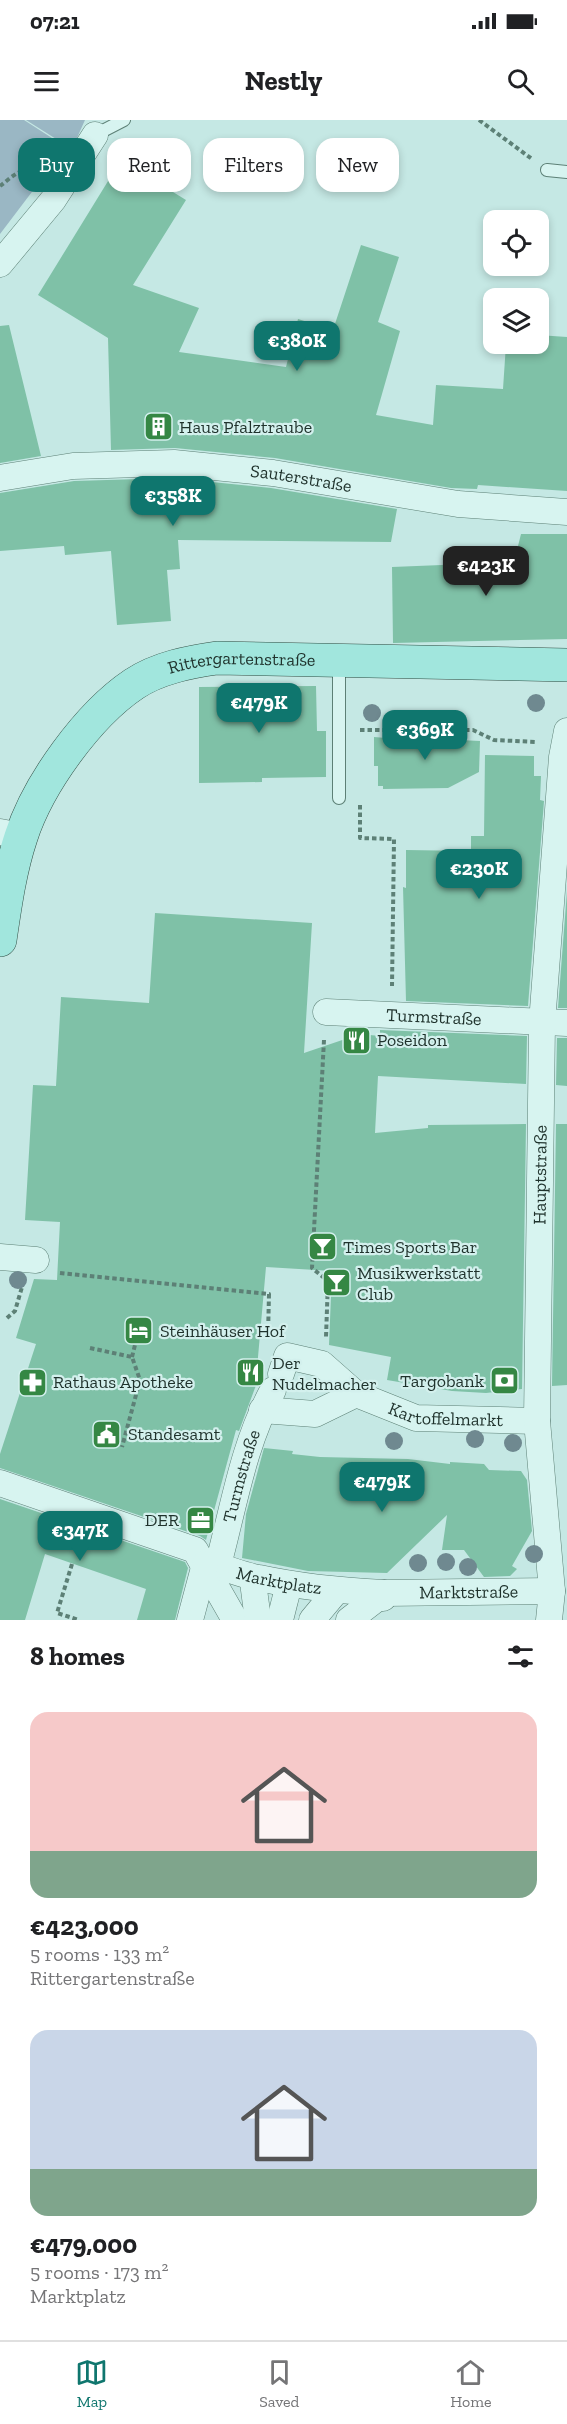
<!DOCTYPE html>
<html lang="en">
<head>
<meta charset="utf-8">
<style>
	:root { --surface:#fff; --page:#f2f2f2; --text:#202124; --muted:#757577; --line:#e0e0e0; --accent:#0f766e }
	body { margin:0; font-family:"Zilla Slab",serif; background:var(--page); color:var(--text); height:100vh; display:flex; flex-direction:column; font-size:22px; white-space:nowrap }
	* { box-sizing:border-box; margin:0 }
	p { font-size:20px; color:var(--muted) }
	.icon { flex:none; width:33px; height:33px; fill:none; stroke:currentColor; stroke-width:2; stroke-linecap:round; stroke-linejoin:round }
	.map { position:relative; height:1500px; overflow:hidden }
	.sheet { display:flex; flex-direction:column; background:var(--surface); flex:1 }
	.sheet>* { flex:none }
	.guide { position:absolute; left:18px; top:18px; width:531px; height:54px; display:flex; gap:12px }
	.controls { position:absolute; left:483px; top:90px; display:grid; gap:12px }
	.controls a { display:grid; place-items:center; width:66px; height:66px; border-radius:12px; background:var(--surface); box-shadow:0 3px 9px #0003; font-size:30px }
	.price { position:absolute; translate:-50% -51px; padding:0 14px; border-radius:12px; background:var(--accent); color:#fff; font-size:20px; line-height:39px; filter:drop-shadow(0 2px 3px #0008) }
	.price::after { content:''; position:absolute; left:50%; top:36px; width:18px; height:14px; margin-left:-9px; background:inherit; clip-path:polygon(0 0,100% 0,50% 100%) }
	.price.on { background:#222; color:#fff }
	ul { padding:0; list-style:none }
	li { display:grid; align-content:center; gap:12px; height:318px; padding:0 30px }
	li span { display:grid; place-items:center; height:186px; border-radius:18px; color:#555 }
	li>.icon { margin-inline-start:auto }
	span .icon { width:108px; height:108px; fill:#fffc; stroke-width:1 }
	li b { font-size:26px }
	h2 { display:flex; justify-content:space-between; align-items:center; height:72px; padding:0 30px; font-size:26px }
	.tag { padding:0 21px; border-radius:18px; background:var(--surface); box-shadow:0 3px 9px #0003; font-size:21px; line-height:54px }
	.tag.on { background:var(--accent); color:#fff }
	.status { display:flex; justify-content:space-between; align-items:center; height:42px; padding:0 30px; background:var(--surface); direction:ltr }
	.status svg { height:16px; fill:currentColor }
	header { display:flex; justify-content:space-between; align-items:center; height:78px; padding:0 30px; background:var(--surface); font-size:27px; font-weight:700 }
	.dock { display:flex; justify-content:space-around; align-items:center; height:84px; border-top:2px solid var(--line); background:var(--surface); font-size:16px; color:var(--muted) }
	.dock a { display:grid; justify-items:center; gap:3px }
	.dock .on { color:var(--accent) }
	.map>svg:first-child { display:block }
	.green { fill:#9ab7c4 }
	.building { fill:#7fc1a7 }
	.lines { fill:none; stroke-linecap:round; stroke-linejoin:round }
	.lane-casing { stroke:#5d8076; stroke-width:14 }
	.street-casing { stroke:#5d8076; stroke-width:27 }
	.primary-casing { stroke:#314e44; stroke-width:34 }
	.path { stroke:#5d8076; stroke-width:4; stroke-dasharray:4.5 3; stroke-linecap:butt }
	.lane { stroke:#d7f4f0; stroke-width:12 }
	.street { stroke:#d7f4f0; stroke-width:26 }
	.primary { stroke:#a1e6dd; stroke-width:33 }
	.tree { fill:#6f8990 }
	.labels { text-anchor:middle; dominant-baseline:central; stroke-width:4.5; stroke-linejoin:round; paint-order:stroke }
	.poi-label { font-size:18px; fill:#1f322c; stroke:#d3f0ed; text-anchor:start }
	.street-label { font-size:18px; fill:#1f322c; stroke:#d3f0ed }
</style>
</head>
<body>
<div class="status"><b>07:21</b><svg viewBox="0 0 49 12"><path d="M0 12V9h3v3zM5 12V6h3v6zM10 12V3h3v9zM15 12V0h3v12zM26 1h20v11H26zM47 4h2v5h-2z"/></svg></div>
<header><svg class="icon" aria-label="menu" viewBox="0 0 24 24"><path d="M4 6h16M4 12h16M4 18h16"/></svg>Nestly<svg class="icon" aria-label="search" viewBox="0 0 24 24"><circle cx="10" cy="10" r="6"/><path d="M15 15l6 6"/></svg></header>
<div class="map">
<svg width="567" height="1500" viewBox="0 0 567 1500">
	<rect width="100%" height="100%" fill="#c5e8e4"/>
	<path class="green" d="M0 0H24L66 27 0 114Z
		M26 0H85L72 29Z"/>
	<path class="building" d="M121 40 186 80 133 165 199 188 179 232 286 247 298 199 333 210 361 125 399 137 378 202 400 211 376 295 433 305 436 265 503 269 506 224H538V215L567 217V371L478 365 477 369 451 368 275 338 175 328 111 330 108 218 38 175Z
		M9 205 41 336 0 343V206Z
		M173 358 271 368 397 389 391 422 178 420 180 449 167 450 171 501 117 505 111 431 65 435 64 426 0 431V373L74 361Z
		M521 414H567V519L393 523 392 447 514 442Z
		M316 566 317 611H326V657L262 658V662L199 663V567Z
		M386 614H459V620L480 621 479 652 448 668 383 669V666H378V646H374V617L386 618Z
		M485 635 534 636V656H541L540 680 544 681 528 886 406 881 403 767 406 768V730L471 731V716H484Z
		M567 771V888H558Z
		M155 793 312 803 304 933 360 914 380 916V910L527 916 526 964 378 956 375 1013 428 1008V1005L526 1004 522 1269 486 1273 452 1271 387 1260 391 1237 329 1225 332 1151 266 1147 258 1237V1260L239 1311 236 1310 206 1420 200 1416 0 1348V1334L36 1224 16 1218 34 1159 57 1160 60 1102 25 1100 33 965 56 966 61 877 149 883Z
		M557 918H567V966L556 965Z
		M556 1004H567V1265L552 1266Z
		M264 1328 293 1331 292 1334 320 1337 408 1339 450 1344V1342L484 1344 489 1350 521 1351 527 1360 532 1411 512 1446 517 1449 510 1456 484 1457 464 1430H442L447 1395 387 1453 308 1451 242 1438 246 1394Z
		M0 1379 185 1442 188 1448 175 1500H137L146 1469 45 1434 25 1500H0Z"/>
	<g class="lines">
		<defs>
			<path id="lane" d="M95 15 124 0
				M547 50 567 52
				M339 541V678"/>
			<g id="street">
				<path d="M0 144 53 80 95 15"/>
				<path id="s1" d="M0 358 73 346 174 343 273 353 458 384 567 392"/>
				<path d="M0 712 21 716"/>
				<path id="s2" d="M326 892 567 903"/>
				<path d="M0 1137 36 1140"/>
				<path id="s3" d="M281 1254 287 1236 322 1244 356 1274 416 1298 537 1301"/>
				<path d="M262 1290 315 1294 356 1274"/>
				<path d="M0 1363 195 1430 235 1500"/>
				<path id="s4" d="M205 1444C224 1446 240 1455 259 1458 301 1467 342 1471 384 1473L383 1478"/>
				<path id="s5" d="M218 1445C234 1386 243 1325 273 1270"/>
				<path d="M255 1458 253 1462 258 1500"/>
				<path d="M190 1500 205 1444"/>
				<path d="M280 1500 289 1464"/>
				<path d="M312 1500 337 1470"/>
				<path id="s6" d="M349 1500 384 1473 552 1471"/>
				<path id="s7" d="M549 1500 552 1471 537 1301 542 903 562 637 567 611"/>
			</g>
			<g id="primary">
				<path id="s8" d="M0 820C5 786 10 750 21 717 38 664 88 595 134 564 158 548 189 542 217 538L567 545"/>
			</g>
		</defs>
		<use href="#lane" class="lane-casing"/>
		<use href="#street" class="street-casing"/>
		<use href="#primary" class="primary-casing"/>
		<path class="path" d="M479 0 532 39
			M0 66C11 58 24 43 37 54
			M360 610H473L494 620 537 622
			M360 685V718L394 719 392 866
			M324 920 312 1148 328 1161 326 1217
			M60 1153 269 1174 268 1215
			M7 1198 15 1191 22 1167
			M90 1228 132 1237 140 1260 122 1327
			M132 1237 136 1221
			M72 1444 57 1493 79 1500"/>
		<use href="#lane" class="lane"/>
		<use href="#street" class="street"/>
		<use href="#primary" class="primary"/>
	</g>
	<g class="tree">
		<circle cx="536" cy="583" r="9"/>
		<circle cx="372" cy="593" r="9"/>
		<circle cx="18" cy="1160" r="9"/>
		<circle cx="475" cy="1319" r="9"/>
		<circle cx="394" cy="1321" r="9"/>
		<circle cx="513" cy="1323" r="9"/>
		<circle cx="534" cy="1434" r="9"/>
		<circle cx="446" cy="1442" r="9"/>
		<circle cx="418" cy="1443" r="9"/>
		<circle cx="468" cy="1447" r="9"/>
	</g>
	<defs>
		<symbol id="building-square" viewBox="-11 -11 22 22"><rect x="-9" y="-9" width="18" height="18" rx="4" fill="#358744" stroke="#d3f0ed"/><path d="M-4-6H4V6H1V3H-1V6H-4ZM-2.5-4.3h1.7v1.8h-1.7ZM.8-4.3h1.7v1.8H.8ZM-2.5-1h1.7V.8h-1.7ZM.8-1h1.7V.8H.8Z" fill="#fff"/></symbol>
		<symbol id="restaurant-square" viewBox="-11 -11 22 22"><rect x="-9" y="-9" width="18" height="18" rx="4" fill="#358744" stroke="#d3f0ed"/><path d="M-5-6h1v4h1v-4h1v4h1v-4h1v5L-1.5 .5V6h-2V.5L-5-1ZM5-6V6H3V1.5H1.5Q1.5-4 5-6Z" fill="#fff"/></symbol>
		<symbol id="bar-square" viewBox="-11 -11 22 22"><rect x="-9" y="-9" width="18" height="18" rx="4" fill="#358744" stroke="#d3f0ed"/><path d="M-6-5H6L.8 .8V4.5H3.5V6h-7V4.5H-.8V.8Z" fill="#fff"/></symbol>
		<symbol id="hotel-square" viewBox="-11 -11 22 22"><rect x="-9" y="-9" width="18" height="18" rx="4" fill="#358744" stroke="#d3f0ed"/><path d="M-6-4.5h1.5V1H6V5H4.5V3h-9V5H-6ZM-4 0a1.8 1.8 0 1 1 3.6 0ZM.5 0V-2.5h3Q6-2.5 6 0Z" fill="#fff"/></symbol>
		<symbol id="bank-square" viewBox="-11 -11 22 22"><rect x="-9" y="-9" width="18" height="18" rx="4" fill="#358744" stroke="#d3f0ed"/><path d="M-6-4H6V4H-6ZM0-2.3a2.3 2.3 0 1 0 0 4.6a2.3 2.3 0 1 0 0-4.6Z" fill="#fff"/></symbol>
		<symbol id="pharmacy-square" viewBox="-11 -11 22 22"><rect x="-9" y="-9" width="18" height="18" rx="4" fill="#358744" stroke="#d3f0ed"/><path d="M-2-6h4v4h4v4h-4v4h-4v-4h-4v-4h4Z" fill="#fff"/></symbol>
		<symbol id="civic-square" viewBox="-11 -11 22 22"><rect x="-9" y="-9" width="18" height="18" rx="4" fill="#358744" stroke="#d3f0ed"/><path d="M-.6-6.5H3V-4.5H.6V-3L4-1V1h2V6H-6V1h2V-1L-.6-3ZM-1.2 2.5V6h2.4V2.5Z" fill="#fff"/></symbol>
		<symbol id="office-square" viewBox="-11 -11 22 22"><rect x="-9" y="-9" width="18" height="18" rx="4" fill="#358744" stroke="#d3f0ed"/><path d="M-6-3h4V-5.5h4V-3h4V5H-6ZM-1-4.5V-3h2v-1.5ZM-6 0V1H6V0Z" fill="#fff"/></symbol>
	</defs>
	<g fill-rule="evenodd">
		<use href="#building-square" x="142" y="290" width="33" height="33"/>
		<use href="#restaurant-square" x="340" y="904" width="33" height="33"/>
		<use href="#bar-square" x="306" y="1110" width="33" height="33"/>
		<use href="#bar-square" x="320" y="1146" width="33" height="33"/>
		<use href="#hotel-square" x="122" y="1194" width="33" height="33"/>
		<use href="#restaurant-square" x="234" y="1236" width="33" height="33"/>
		<use href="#bank-square" x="488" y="1244" width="33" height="33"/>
		<use href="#pharmacy-square" x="16" y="1246" width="33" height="33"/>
		<use href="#civic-square" x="90" y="1298" width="33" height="33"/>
		<use href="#office-square" x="184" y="1384" width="33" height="33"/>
	</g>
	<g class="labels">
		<g class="poi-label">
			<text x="179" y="307">Haus Pfalztraube</text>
			<text x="377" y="920">Poseidon</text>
			<text x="343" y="1127">Times Sports Bar</text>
			<text x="357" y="1153">Musikwerkstatt<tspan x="357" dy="21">Club</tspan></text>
			<text x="160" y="1211">Steinhäuser Hof</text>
			<text x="272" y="1243">Der<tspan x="272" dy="21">Nudelmacher</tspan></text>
			<text x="484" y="1261" text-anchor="end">Targobank</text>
			<text x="53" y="1262">Rathaus Apotheke</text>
			<text x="128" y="1314">Standesamt</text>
			<text x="179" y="1400" text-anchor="end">DER</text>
		</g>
		<g class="street-label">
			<text stroke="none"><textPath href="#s1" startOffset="303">Sauterstraße</textPath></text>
			<text stroke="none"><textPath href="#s8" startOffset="410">Rittergartenstraße</textPath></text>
			<text stroke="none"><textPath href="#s2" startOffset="108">Turmstraße</textPath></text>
			<text stroke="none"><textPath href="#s7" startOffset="446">Hauptstraße</textPath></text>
			<text stroke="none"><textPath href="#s3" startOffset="194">Kartoffelmarkt</textPath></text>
			<text stroke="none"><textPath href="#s5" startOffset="92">Turmstraße</textPath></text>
			<text stroke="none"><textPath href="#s4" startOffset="76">Marktplatz</textPath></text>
			<text stroke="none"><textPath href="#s6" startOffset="129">Marktstraße</textPath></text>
		</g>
	</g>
</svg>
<div class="controls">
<a><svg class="icon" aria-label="locate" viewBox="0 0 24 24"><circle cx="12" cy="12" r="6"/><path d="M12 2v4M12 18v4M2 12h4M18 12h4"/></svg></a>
<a><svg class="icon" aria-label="layers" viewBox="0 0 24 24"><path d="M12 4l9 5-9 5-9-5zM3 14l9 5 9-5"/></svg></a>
</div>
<b class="price" style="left:297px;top:252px">€380K</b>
<b class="price" style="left:173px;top:407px">€358K</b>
<b class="price on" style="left:486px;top:477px">€423K</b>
<b class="price" style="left:259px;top:614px">€479K</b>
<b class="price" style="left:425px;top:641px">€369K</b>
<b class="price" style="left:479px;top:780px">€230K</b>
<b class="price" style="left:382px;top:1393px">€479K</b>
<b class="price" style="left:80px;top:1442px">€347K</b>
<div class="guide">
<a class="tag on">Buy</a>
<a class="tag">Rent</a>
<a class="tag">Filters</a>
<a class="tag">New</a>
</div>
</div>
<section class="sheet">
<h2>8 homes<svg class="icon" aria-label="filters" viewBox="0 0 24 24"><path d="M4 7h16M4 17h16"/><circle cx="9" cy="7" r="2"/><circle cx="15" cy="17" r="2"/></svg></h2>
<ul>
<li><span style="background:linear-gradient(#f6c9c9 75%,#7fa58c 0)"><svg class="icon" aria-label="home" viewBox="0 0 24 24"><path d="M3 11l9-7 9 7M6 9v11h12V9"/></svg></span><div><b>€423,000</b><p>5 rooms · 133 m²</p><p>Rittergartenstraße</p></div></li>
<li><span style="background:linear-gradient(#c9d6e8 75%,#7fa58c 0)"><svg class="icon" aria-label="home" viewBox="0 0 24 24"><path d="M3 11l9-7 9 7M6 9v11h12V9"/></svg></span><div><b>€479,000</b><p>5 rooms · 173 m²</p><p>Marktplatz</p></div></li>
</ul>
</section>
<nav class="dock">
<a class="on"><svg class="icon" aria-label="map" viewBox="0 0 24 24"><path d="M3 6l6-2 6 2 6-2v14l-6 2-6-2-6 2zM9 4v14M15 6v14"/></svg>Map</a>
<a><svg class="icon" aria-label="saved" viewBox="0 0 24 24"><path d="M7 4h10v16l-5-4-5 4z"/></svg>Saved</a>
<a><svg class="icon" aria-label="home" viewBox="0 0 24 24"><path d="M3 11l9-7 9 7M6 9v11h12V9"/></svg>Home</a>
</nav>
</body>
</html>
